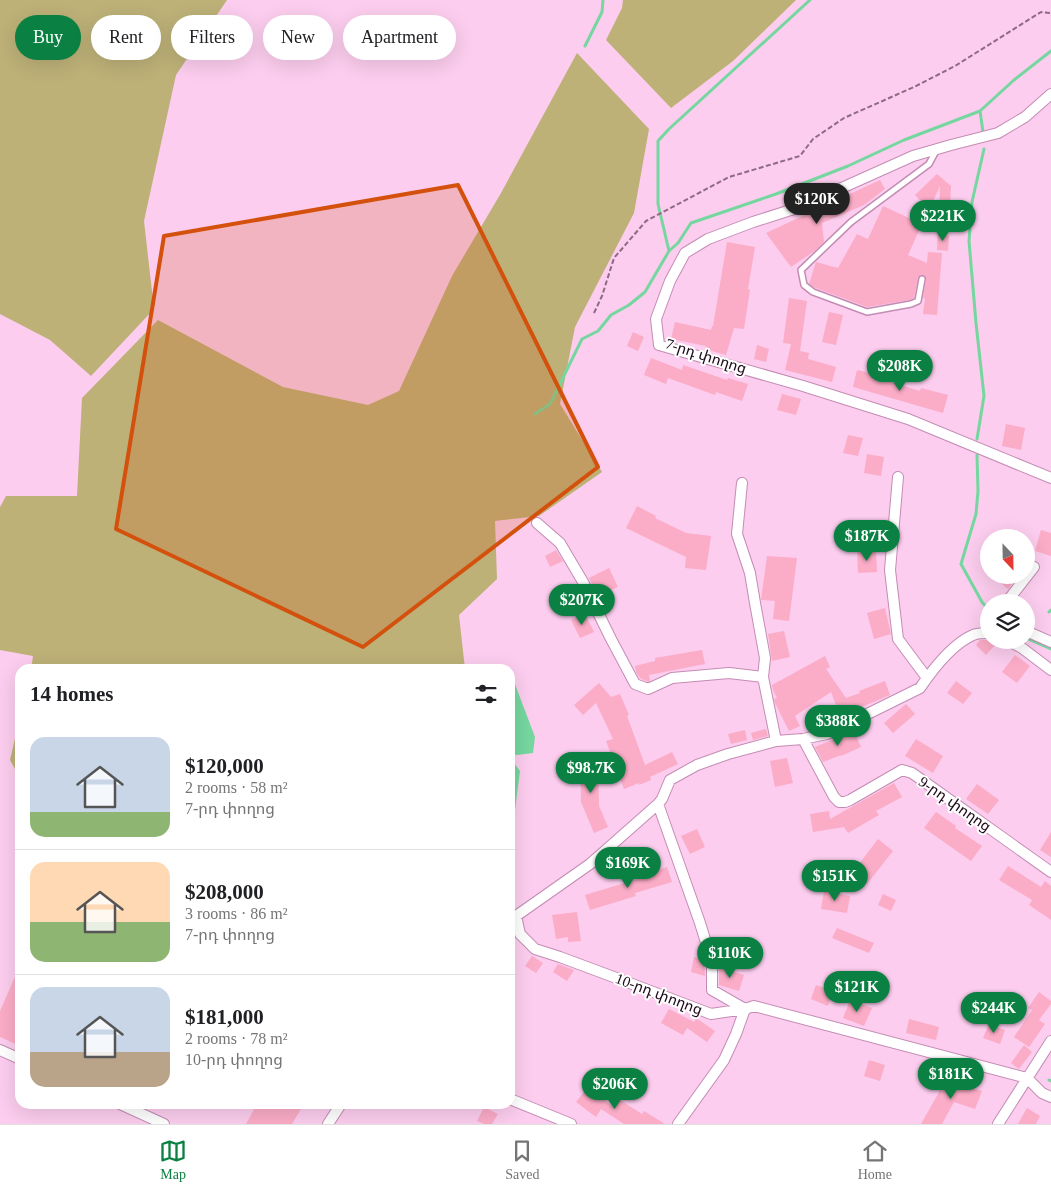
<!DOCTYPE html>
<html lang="en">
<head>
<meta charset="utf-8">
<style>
	:root { --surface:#fff; --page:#f6f6f6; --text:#202124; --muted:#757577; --line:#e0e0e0; --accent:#0b8043 }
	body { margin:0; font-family:"Times New Roman","Noto Sans Armenian",serif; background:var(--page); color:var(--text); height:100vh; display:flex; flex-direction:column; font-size:19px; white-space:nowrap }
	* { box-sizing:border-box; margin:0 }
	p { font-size:16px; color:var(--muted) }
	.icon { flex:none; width:28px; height:28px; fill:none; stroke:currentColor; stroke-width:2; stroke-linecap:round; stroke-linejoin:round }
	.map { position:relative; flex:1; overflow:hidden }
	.drawer { position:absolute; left:15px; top:664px; width:500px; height:445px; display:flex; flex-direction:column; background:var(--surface); border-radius:15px; box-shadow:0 5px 20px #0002 }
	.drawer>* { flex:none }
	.hud { position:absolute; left:15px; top:15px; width:500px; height:45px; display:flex; gap:10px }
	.needle { width:32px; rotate:158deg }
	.fabs { position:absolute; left:980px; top:529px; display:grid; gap:10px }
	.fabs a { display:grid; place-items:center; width:55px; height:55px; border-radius:50%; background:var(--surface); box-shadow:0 5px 20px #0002; font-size:25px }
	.price { position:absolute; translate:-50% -42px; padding:0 11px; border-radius:18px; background:var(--accent); color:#fff; font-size:16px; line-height:32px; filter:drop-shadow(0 1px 2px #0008) }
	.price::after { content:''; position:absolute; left:50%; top:30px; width:15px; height:11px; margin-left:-8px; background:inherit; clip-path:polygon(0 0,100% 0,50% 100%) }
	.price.current { background:#222; color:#fff }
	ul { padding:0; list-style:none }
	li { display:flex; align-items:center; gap:15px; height:125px; padding:0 15px }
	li+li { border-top:1px solid var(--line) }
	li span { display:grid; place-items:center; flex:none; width:140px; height:100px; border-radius:15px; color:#555 }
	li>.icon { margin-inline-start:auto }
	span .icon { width:60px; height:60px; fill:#fffc; stroke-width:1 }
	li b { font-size:21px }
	h2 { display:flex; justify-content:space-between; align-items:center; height:60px; padding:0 15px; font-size:21px }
	.pill { padding:0 18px; border-radius:22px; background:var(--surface); box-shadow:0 5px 20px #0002; font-size:18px; line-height:45px }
	.pill.current { background:var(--accent); color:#fff }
	.tabs { display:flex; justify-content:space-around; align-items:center; height:70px; border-top:1px solid var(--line); background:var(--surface); font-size:14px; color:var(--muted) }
	.tabs a { display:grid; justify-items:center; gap:2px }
	.tabs .current { color:var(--accent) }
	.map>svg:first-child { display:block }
	.green { fill:#bdb178 }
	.water { fill:#75d79f }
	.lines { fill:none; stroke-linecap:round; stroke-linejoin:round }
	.stream { stroke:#75d79f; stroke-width:3 }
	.building { fill:#fbacc7 }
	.service-casing { stroke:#c48cb4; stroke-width:8 }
	.minor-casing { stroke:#c48cb4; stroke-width:12 }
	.path { stroke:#8d6b83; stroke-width:2; stroke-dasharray:5 2.5; stroke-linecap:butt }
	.service { stroke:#fff; stroke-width:5 }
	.minor { stroke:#fff; stroke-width:10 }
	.marked { fill:#d4510d; fill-opacity:0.2; stroke:#d4510d; stroke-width:4; stroke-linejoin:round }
	.labels { text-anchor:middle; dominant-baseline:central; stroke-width:4; stroke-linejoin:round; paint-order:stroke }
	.street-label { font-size:15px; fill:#1d0918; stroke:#fefefe }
</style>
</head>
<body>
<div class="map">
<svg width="1051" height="1124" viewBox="0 0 1051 1124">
	<rect width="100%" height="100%" fill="#fccdee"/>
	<path class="green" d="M0 0H227L176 75 144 221 154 309 91 376 50 340 0 314Z
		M623 0H796L733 61 671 108 606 40 622 8Z
		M577 53 649 129 634 213 575 327 560 404 602 472 539 516 495 521 497 579 459 615 465 669H31L33 656 0 650V507L6 496H77L82 398 158 320 283 387 368 405 399 391 452 276 501 193Z
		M20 717V778L10 760Z"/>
	<path class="water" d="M510 678 513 679 535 737 533 753 517 755 510 754Z
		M510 762 514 763 520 771 510 849Z"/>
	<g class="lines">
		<path class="stream" d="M585 46 602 12 603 0
			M980 111 983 132
			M669 251 658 204V141L669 129 810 0
			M535 414 550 404 582 339 598 331 611 315 629 305 645 292 669 251 678 243 691 223 776 194 848 166 904 140 980 111 1014 80 1051 51
			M977 439 984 396 976 323 969 241 972 202 984 149
			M977 455 978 491 976 514 961 564 982 602 989 610
			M1049 612 1051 610
			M1026 638 1051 649
			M1049 1080 1051 1081"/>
	</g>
	<path class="building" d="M937 174 951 186 949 230 939 220 940 186 929 210 915 195Z
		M880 180 885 189 864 205 822 223 824 242 816 250 791 267 766 233Z
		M883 206 922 224 908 255 927 263 928 252 942 253 937 315 923 314 925 298H923L926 279V277L923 275H920L918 278 914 298 910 300 867 307 813 287 809 284 816 262 838 268 857 234 868 239Z
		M938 231 949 236 948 251 937 250Z
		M727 242 755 247 748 289 750 290 744 329 734 328 726 355 705 349 706 346 671 339 675 322 711 330 712 326H713Z
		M789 298 807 301 800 351 809 353 808 359 836 367 832 382 785 370 791 344 783 343Z
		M829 312 843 315 836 345 822 342Z
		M633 332 644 337 638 351 627 346Z
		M757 345 769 349 766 362 754 359Z
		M651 358 682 370 683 365 727 380 728 378 748 384 742 401 716 392 715 395 668 378 666 384 644 375Z
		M857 370 879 375 878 378 920 391 921 388 948 395 943 413 853 387Z
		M782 394 801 399 796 415 777 410Z
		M1006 424 1025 428 1021 450 1002 446Z
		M848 435 863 438 858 456 843 453Z
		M867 454 884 457 881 476 864 473Z
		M637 506 656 516 655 518 686 533 711 536 706 570 685 568 686 557 626 528Z
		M1041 530 1051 533V556L1035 551Z
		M556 550 563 561 550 567 545 556Z
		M876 550 877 572 858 573 857 551Z
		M767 556 797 558 789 621 773 619 775 601 761 600Z
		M609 568 618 587 598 596 589 578Z
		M991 575H1019L1008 589Z
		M885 608 891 634 874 639 867 613Z
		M585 614 594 632 580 638 571 620Z
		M784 631 790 657 772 661 768 634Z
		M980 640H992L996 644 986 655 976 645Z
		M702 650 705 664 649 675 650 681 648 682 640 678 636 672 635 666 655 661V658Z
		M1015 655 1030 666 1017 683 1002 672Z
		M825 656 830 667 826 669 846 698 860 693 859 691 885 681 890 695 840 716 831 692 795 716 800 726 789 731 775 703 774 699 777 698 773 690 772 685Z
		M956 681 972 693 963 704 947 693Z
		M599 683 611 697 620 694 629 715 627 716 645 765 672 752 678 764 650 777 651 780 639 785V783L624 789 606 741 613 739 596 703 583 715 574 705Z
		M906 704 915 714 893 733 884 723Z
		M766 729 768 736 753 740 751 733Z
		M745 730 747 740 731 744 728 734Z
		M854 731 861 747 841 756V755L823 762 815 747Z
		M916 739 943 756 933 773 905 756Z
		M598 758 599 806 608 827 594 833 581 802 580 759Z
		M787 758 793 783 775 787 770 761Z
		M894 783 902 797 876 811 879 815 848 833 844 827 813 832 810 814 829 811 830 819Z
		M977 784 999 800 988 814 966 799Z
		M936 812 956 826 955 828 982 846 971 861 924 828Z
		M697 829 705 847 690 854 681 836Z
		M1051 832V857L1040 850Z
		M878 839 893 851 867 884 853 872Z
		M1008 866 1041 887 1045 881 1051 886V920L1029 905 1032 900 999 880Z
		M667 867 672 882 635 893 636 896 590 910 585 895 641 878V876Z
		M824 891 850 896 847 913 821 909Z
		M883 894 896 900 891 911 878 905Z
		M577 912 581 941 568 942V937L556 939 552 915Z
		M837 928 874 943 869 953 832 938Z
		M532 956 543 963 536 973 525 966Z
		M694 957 704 959 705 976 691 972Z
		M558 964 574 970 567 981 553 972Z
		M20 965V1046L0 1037V1011Z
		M719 967 744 975 739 991 719 985Z
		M816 985 833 991 828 1006 811 999Z
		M1039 992 1051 1001V1004L1039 1020 1045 1024 1029 1047 1014 1037 1032 1010 1028 1008Z
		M850 1000 872 1008 864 1026 843 1018Z
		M669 1009 694 1022 696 1018 715 1031 707 1042 687 1028 683 1035 661 1023Z
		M909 1019 939 1027 936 1040 906 1033Z
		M989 1024 1005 1030 1000 1044 983 1038Z
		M1024 1045 1032 1052 1019 1069 1011 1063Z
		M869 1060 885 1065 880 1081 864 1076Z
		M945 1075 961 1081 960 1084 982 1091 975 1109 954 1102 942 1124H921L938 1094Z
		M587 1088 615 1108 620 1100 642 1114 644 1111 665 1124H624L601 1109 596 1117 576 1102Z
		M257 1104H304L292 1124H246Z
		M484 1107 498 1114 492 1124H484L477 1121Z
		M1027 1108 1040 1116 1036 1124H1018Z"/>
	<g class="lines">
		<defs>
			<path id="service" d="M922 279 918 301 911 304 867 312 813 292 804 285 801 270 851 222 929 164 937 149"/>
			<path id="minor" d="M1051 94 1025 117 998 133 951 145 913 156 797 208 753 222 708 239 685 253 670 281 656 319 659 345 803 386 908 419 1051 478
				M898 477 890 570 898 639 927 678
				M742 483 737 534 750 573 755 603 765 658 763 677 776 741
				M537 523 560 543 583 582 611 639 635 684 648 689 672 678 729 673 763 677
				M1009 602V599L1034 567
				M1026 631 1051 642
				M1007 640 1022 648 1051 670
				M803 739 834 797 839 802H845L850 800 902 770 912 773 1051 872
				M658 804 700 923 712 962V990L745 1009 736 1034 724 1060 678 1124
				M511 916H516L590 864 658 804 662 799 670 780 697 765 728 754 776 741 803 739 827 734 920 688C933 669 952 644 973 635 977 633 984 633 989 633
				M516 916 520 934 535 949 560 957 619 979 711 1014 745 1009 754 1006 1027 1078 1042 1093 1051 1097
				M0 1050 20 1059
				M510 1099 571 1124
				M120 1104 164 1124
				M328 1124 341 1104
				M998 1124 1051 1041"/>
		</defs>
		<use href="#service" class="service-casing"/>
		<use href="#minor" class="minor-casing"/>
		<path class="path" d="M594 313 602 296 614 258 646 221 729 177 800 156 813 139 844 118 914 87 955 66 1041 12 1051 13"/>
		<use href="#service" class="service"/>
		<use href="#minor" class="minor"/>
	</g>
	<path class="marked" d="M458 185 598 467 363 647 116 529 164 236Z"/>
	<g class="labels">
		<g class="street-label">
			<text transform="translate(706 356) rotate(18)">7-րդ փողոց</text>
			<text transform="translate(955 804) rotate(35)">9-րդ փողոց</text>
			<text transform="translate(659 994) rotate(21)">10-րդ փողոց</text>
		</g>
	</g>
</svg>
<div class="fabs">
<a><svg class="needle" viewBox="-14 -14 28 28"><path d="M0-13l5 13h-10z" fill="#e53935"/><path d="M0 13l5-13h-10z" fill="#757577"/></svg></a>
<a><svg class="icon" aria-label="layers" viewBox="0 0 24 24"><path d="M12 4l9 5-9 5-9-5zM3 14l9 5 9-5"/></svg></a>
</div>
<b class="price current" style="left:817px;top:225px">$120K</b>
<b class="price" style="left:943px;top:242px">$221K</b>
<b class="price" style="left:900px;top:392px">$208K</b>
<b class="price" style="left:867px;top:562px">$187K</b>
<b class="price" style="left:582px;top:626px">$207K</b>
<b class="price" style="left:838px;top:747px">$388K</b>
<b class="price" style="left:591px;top:794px">$98.7K</b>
<b class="price" style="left:628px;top:889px">$169K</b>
<b class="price" style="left:835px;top:902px">$151K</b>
<b class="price" style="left:730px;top:979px">$110K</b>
<b class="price" style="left:857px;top:1013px">$121K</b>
<b class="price" style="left:994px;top:1034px">$244K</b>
<b class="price" style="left:951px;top:1100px">$181K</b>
<b class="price" style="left:615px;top:1110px">$206K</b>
<div class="hud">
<a class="pill current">Buy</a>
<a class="pill">Rent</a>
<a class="pill">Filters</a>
<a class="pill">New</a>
<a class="pill">Apartment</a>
</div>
<section class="drawer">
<h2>14 homes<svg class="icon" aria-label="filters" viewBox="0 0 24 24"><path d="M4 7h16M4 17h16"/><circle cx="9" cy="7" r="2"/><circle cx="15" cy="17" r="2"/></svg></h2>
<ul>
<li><span style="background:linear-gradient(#c9d6e8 75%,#8fb573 0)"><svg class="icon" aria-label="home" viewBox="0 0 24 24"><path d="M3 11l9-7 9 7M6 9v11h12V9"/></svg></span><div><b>$120,000</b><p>2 rooms · 58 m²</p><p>7-րդ փողոց</p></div></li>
<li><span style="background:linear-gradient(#ffd9b3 60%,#8fb573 0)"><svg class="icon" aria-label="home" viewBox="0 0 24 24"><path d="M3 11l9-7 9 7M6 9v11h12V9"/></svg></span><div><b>$208,000</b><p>3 rooms · 86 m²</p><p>7-րդ փողոց</p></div></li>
<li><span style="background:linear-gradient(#c9d6e8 65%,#b9a48a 0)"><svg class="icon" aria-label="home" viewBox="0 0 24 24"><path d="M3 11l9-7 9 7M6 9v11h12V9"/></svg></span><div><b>$181,000</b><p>2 rooms · 78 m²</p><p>10-րդ փողոց</p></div></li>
</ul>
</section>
</div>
<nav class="tabs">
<a class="current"><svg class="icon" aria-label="map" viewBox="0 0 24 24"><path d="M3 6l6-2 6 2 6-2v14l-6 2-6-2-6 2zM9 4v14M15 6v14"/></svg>Map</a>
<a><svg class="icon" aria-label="saved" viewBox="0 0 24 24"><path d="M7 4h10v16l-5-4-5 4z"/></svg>Saved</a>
<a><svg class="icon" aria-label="home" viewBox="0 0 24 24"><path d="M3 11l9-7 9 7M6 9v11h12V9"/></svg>Home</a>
</nav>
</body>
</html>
